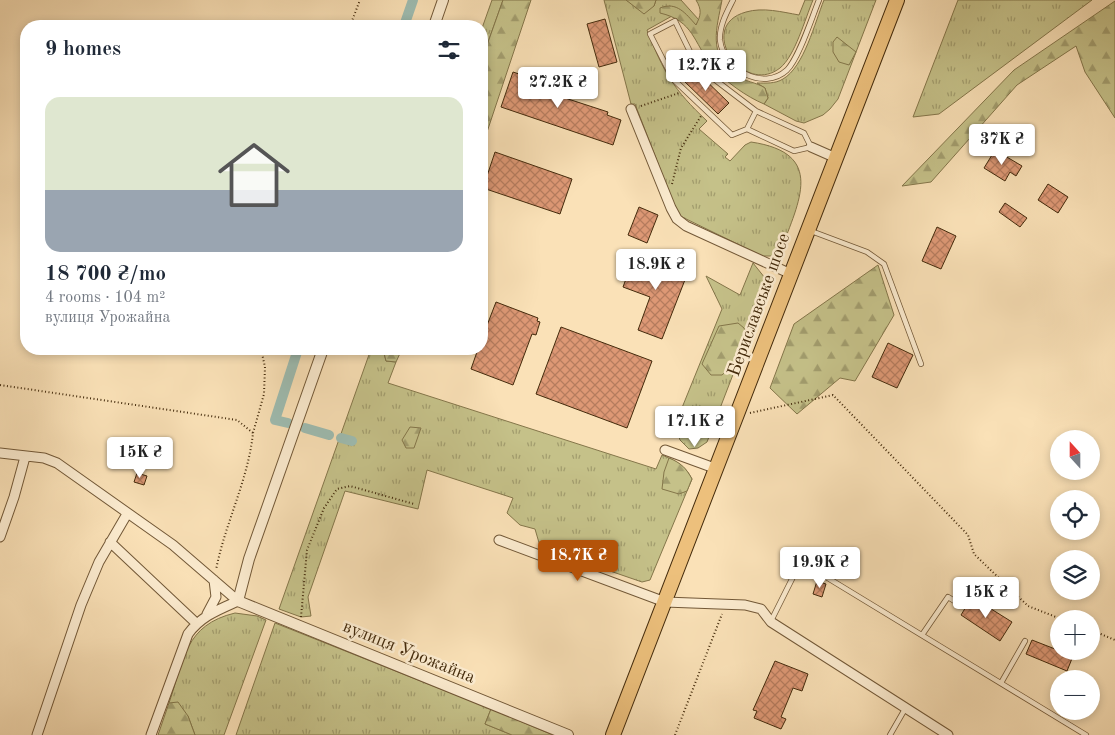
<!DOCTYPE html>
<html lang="en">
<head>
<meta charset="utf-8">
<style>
	:root { --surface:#fff; --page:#f6f6f7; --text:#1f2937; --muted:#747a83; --accent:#b45309 }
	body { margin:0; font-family:"Old Standard TT",serif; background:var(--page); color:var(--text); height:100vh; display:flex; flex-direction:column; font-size:19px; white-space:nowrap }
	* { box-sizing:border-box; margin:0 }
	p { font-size:16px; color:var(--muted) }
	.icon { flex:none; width:28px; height:28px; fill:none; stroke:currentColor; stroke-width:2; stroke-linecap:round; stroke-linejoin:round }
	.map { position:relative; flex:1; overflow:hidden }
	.side { position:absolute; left:20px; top:20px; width:468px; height:335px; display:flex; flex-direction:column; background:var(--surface); border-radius:20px; box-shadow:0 2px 8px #0003 }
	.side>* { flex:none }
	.needle { width:32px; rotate:339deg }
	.controls { position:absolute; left:1050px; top:430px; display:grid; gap:10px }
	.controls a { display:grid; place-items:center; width:50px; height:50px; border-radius:50%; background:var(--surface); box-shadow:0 2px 8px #0003; font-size:25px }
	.price { position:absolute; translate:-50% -42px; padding:0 11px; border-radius:5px; background:#fff; color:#222; font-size:16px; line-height:32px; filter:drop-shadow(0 1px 2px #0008) }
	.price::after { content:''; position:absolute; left:50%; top:30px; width:15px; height:11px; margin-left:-8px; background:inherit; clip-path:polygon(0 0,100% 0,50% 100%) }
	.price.current { background:var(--accent); color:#fff }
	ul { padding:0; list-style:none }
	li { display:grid; align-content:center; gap:10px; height:265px; padding:0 25px }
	li span { display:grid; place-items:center; height:155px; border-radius:15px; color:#555 }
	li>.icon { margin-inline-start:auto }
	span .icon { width:90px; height:90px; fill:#fffc; stroke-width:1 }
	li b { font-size:21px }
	h2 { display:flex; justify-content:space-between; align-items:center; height:60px; padding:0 25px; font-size:21px }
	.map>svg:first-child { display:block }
	.grass { fill:url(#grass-tufts); stroke:#84764a }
	.forest { fill:url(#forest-firs); stroke:#84764a }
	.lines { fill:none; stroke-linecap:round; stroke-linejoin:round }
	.canal { stroke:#9ebdb2; stroke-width:10 }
	.building { fill:url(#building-cross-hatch); stroke:#442b0c }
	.service-casing { stroke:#725837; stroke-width:6 }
	.minor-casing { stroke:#725837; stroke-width:11 }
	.tertiary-casing { stroke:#725837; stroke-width:12 }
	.primary-casing { stroke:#442b0c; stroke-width:16 }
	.path { stroke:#442b0c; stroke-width:2; stroke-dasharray:1 2.5; stroke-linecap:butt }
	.service { stroke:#fcecd0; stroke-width:4.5 }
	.minor { stroke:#fcecd0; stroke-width:9 }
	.tertiary { stroke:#fcecd0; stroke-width:10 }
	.primary { stroke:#edc07c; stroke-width:14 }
	.labels { text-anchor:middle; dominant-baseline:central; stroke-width:5; stroke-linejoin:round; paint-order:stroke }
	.street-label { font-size:18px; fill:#442b0c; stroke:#fcecd0 }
</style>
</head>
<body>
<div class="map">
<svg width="1115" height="735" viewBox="0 0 1115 735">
	<defs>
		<pattern id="grass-tufts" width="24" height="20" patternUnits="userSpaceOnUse" patternTransform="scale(1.25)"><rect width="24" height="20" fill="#c5c189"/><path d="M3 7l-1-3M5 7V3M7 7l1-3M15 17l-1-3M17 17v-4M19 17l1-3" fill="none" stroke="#a29d6e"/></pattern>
		<pattern id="forest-firs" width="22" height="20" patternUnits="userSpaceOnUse" patternTransform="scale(1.25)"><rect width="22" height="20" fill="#c5c189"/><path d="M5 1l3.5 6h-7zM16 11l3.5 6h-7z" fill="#a29d6e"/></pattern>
		<pattern id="building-cross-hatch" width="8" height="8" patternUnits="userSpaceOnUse" patternTransform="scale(1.25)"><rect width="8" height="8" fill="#dd9875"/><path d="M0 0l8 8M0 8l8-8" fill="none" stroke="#b57c5e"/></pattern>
	</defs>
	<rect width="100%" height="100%" fill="#fae1b7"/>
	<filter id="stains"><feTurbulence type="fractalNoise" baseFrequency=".004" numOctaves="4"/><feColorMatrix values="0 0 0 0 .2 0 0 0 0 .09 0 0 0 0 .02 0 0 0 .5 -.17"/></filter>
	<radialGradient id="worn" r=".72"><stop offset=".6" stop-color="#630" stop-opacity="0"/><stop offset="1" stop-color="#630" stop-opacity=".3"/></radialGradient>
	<path class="grass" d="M492 0H503L481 62V31Z
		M604 0H626L636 6H654L656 0H681L699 20 696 25 670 16H672L647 30C664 73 673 89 707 121L699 129 728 154 725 157 730 161 745 145 751 142C826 153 799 201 781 250L776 256H762L678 215 635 104H631Z
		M805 0H813C805 19 795 56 780 68 743 97 695 26 746 12 763 7 782 12 799 15Z
		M824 0H876L838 99 830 109 823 115 804 123 796 121 764 104 768 98 765 88 757 83C766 83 775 84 783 79 804 67 815 22 824 0Z
		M958 0H1092L939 114 913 117Z
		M753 263 765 278 766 289 707 442 698 448 689 449 680 440 675 425 722 309 706 276 740 295Z
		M371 349H383L386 361 396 362 388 383 656 469 662 455C676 461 685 465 692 479L650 580 642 582 581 561 542 553 535 529 520 525 507 513 513 498 427 470 418 509 345 491 308 597 311 616 301 617 279 609Z
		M235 613 257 616 266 620 224 735H195L188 716 169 703C184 659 185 625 235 613Z
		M275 623 491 709 485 724 512 735H236Z"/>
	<path class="forest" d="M503 0H531L481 150V62Z
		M626 0H656L654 6 644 14Z
		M696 0H722C717 28 707 54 736 75 745 82 756 82 765 88L768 98 764 104C747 97 724 81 712 66 693 42 694 21 660 13V8C677 1 686 14 696 25 701 15 702 10 696 0Z
		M1115 1V118L1085 72 1076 46 1017 85 931 182 902 186 1014 70Z
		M837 37 856 52 849 65 839 62 833 52V42Z
		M878 265 894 315 855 381 840 378 797 414 770 388 794 324Z
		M738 323 744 328 748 337 733 365 722 375H711L702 364 719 326Z
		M383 349H402L396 362 386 361Z
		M410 427 421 428 414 448H406L402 440Z
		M669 458C681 463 686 468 692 479L687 491 679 494 662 489 664 472Z
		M178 702 188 716 195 735H158L169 703Z
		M491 709 553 735H512L485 724Z"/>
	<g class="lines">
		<path class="canal" d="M404 26 413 0
			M288 423 275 420 298 349
			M305 428 329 435
			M341 438 352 441"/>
	</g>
	<path class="building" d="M605 19 617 62 599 67 587 24Z
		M696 71 729 103 718 114 683 80Z
		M513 72 564 89 562 97 608 112 607 115 621 120 613 145 501 107Z
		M995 150 1022 166 1016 176 1010 172 1005 181 984 168Z
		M495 152 572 179 560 214 483 188Z
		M1048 184 1068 197 1058 213 1038 200Z
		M1005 203 1027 218 1020 227 999 212Z
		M639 207 658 215 647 243 628 235Z
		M937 227 956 236 941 269 922 261Z
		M636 252 688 272 662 339 638 330 650 297 623 287Z
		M496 302 538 318 537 321 540 322 536 335 532 334 513 385 471 369 478 349H481V341Z
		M561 327 652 361 627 428 536 394Z
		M888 343 913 355 897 388 872 377Z
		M137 473 147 476 144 485 134 482Z
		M817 581 826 584 822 597 813 594Z
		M972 597 1012 622 1000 641 961 615Z
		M1032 640 1073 656 1067 671 1026 654Z
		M775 661 808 674 802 691 793 688 781 717 786 719 781 729 754 718 757 711 753 710Z"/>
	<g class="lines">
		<defs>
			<path id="service" d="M733 0C727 12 719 26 720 40 723 69 763 92 787 70 799 58 812 17 819 0
				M673 79 697 66
				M747 129 794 151 811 147 804 133 756 111 697 66 675 21 650 34 673 79 732 135 747 129 756 111
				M811 231 867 252 884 264 921 364
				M771 621 795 573 808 568 813 569 1086 735
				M922 635 948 597 961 605
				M1001 683 1025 641
				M890 735 905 709"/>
			<path id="minor" d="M631 109 671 208 677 219 686 226 791 274
				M811 147 836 158
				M665 450 717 469
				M0 453 44 458 57 463 173 545 238 601C218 610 201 616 188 634L151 735
				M0 537 14 497 25 457
				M499 540 665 602 745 605 761 609 771 622 948 735
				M110 542 196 623
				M207 614 216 597 214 580
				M37 735 81 605 99 562 127 514"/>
			<path id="tertiary" d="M434 26 443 0
				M323 349 249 559 238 601 568 735"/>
			<path id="primary" d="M613 735 897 0"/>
		</defs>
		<use href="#service" class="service-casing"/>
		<use href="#minor" class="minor-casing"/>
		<use href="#tertiary" class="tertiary-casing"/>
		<use href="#primary" class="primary-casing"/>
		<path class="path" d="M350 26 360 0
			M641 106 679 93
			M672 184 681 148 701 116
			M0 385 237 420 253 433C248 481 225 523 216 570
			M750 413 833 395 968 535 974 554 1028 606 1061 619
			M253 433 264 394 265 367 261 349
			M301 617 307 550 324 508 337 489 350 486 414 504
			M1091 630 1115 640
			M675 735 722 614"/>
		<use href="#service" class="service"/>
		<use href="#minor" class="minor"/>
		<use href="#tertiary" class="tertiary"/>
		<use href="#primary" class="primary"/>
	</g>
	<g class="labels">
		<g class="street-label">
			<text transform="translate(759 305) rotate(-70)">Бериславське шосе</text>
			<text transform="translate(409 652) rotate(22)">вулиця Урожайна</text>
		</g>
	</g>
	<rect width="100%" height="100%" filter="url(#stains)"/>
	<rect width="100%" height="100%" fill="url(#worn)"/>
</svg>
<div class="controls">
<a><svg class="needle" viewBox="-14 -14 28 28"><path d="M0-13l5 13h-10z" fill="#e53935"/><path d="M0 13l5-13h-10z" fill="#747a83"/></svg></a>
<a><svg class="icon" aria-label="locate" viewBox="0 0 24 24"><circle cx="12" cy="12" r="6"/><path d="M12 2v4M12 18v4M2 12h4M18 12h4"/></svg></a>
<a><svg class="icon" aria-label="layers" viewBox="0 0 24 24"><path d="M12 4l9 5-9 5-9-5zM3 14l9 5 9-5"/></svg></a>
<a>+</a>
<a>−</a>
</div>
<b class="price" style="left:706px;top:92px">12.7K ₴</b>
<b class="price" style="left:558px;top:109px">27.2K ₴</b>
<b class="price" style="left:1002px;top:166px">37K ₴</b>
<b class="price" style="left:656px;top:291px">18.9K ₴</b>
<b class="price" style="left:695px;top:448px">17.1K ₴</b>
<b class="price" style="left:140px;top:479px">15K ₴</b>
<b class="price current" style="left:578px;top:582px">18.7K ₴</b>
<b class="price" style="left:820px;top:589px">19.9K ₴</b>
<b class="price" style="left:986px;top:619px">15K ₴</b>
<section class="side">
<h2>9 homes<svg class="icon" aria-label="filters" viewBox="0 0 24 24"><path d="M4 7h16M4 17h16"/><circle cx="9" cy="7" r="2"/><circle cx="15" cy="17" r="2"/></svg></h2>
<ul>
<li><span style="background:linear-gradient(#dfe7d0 60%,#9aa5b1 0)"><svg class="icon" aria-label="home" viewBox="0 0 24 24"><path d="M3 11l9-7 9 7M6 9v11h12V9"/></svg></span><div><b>18 700 ₴/mo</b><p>4 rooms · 104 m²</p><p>вулиця Урожайна</p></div></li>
</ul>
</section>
</div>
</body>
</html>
